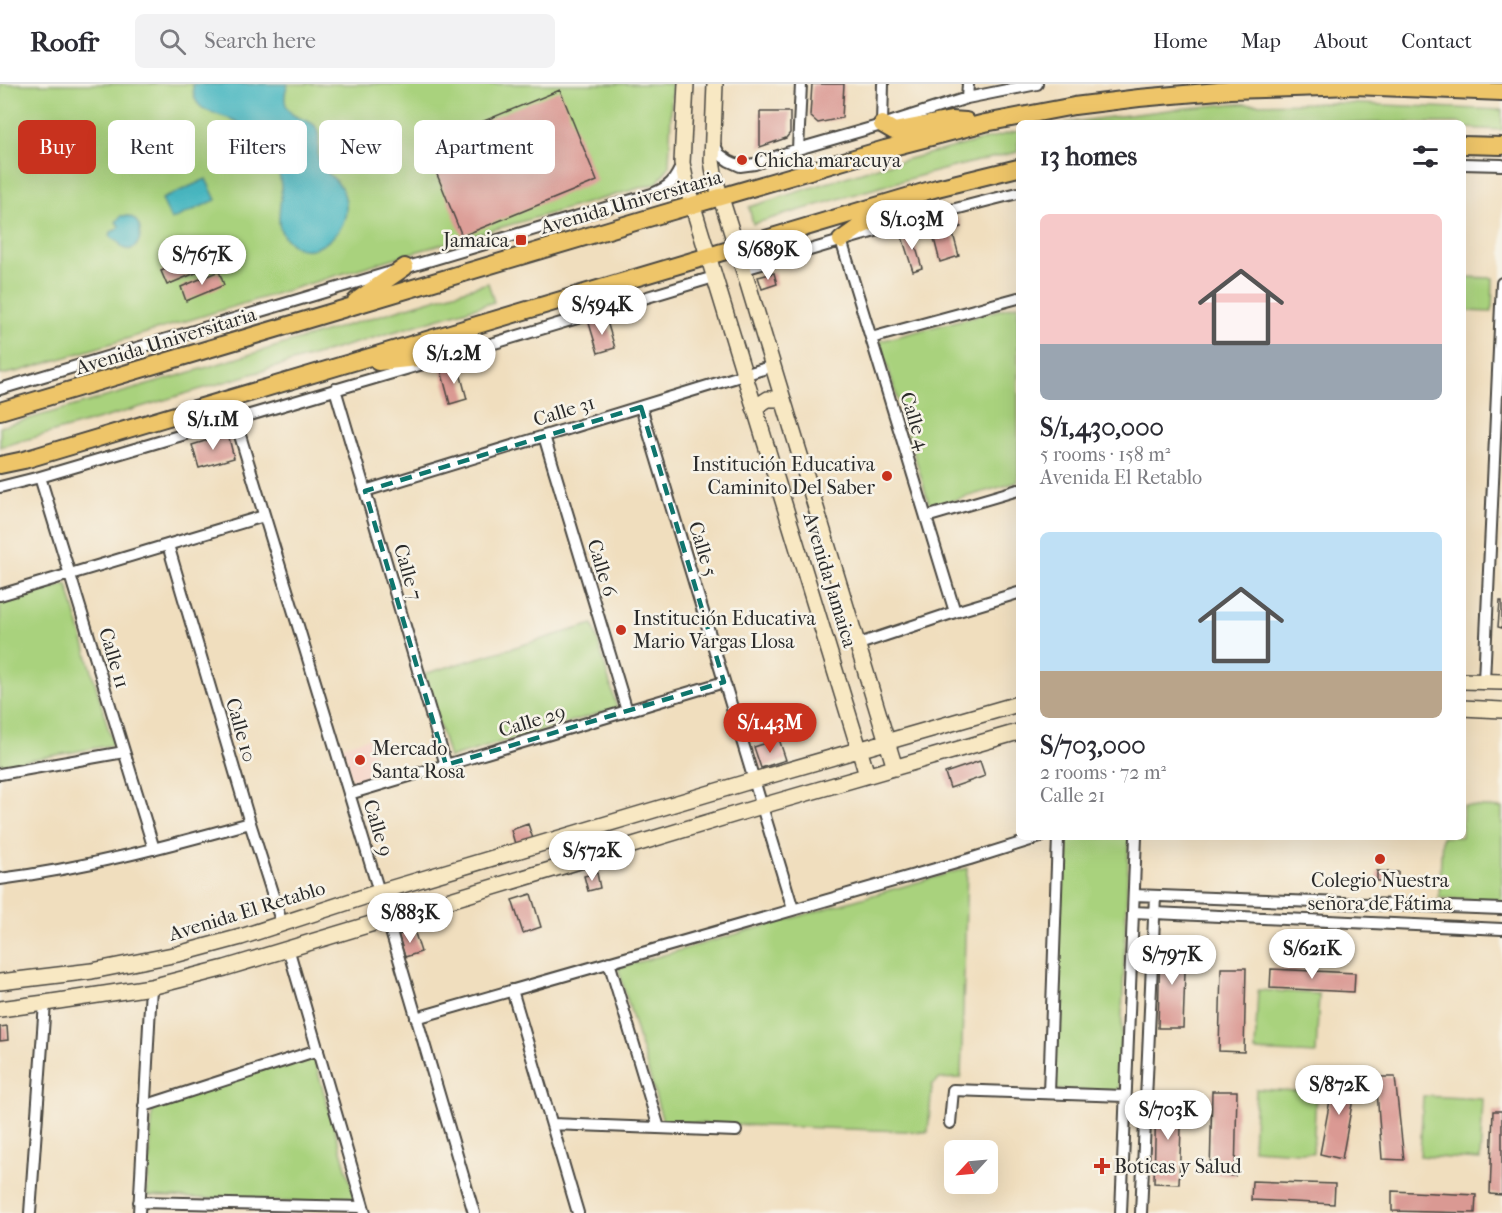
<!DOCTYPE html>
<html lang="en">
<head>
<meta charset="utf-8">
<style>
	:root { --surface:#fff; --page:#f2f2f3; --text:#2b2b33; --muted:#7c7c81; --line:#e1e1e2; --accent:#c8321e }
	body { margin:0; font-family:"IM FELL French Canon",serif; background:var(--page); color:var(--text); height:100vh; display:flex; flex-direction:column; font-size:22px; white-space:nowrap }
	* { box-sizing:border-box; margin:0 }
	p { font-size:20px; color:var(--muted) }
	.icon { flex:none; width:33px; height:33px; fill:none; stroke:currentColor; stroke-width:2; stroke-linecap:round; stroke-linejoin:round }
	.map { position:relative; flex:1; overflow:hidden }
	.drawer { position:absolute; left:1016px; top:36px; width:450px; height:720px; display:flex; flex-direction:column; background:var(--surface); border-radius:9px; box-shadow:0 6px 24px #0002 }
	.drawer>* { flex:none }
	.hud { position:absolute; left:18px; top:36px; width:570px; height:54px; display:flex; gap:12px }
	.needle { width:39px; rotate:244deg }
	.buttons { position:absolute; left:944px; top:1056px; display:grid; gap:12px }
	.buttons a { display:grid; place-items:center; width:54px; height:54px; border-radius:9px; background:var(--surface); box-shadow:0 6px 24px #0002; font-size:30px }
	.price { position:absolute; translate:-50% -51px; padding:0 14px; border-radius:21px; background:#fff; color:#222; font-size:20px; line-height:39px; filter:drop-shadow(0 2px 3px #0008) }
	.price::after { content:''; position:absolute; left:50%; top:36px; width:18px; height:14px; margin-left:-9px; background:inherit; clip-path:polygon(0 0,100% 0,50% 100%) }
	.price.selected { background:var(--accent); color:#fff }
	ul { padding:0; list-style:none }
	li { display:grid; align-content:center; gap:12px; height:318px; padding:0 24px }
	li span { display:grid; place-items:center; height:186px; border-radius:9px; color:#555 }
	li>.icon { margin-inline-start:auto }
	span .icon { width:108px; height:108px; fill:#fffc; stroke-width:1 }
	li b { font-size:26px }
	h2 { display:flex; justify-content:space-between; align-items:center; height:72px; padding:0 24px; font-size:26px }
	.tag { padding:0 21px; border-radius:9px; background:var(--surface); box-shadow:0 6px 24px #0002; font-size:21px; line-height:54px }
	.tag.selected { background:var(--accent); color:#fff }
	header { display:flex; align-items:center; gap:36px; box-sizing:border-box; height:84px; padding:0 30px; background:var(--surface); border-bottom:2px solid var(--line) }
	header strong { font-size:28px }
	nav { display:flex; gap:33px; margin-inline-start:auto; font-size:21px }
	.search { width:420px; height:54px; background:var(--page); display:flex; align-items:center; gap:15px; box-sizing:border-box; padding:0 21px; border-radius:9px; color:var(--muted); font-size:22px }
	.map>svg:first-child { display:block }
	.built { fill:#f6d1c5 }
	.green { fill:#a9d27d; stroke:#6a7e54; stroke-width:1.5 }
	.water { fill:#48b7c1; stroke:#3a7176; stroke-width:1.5 }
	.building { fill:#da9993 }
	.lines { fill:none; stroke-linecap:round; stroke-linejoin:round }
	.street-casing { stroke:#494641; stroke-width:14 }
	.secondary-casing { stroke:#494641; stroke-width:18 }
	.primary-casing { stroke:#494641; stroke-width:20 }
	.street { stroke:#fff; stroke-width:10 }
	.secondary { stroke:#f8e8c3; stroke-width:15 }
	.primary { stroke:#eec569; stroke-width:16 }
	.marked { fill:none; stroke:#0f766e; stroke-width:4.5; stroke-dasharray:12 8; stroke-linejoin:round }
	.poi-dot { fill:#c8321e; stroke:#f7f3e8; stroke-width:2 }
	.labels { text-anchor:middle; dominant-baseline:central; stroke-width:5; stroke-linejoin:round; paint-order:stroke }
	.poi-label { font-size:20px; fill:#2b2b2b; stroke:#f7f3e8; text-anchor:start }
	.street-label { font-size:20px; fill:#2b2b2b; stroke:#f7f3e8 }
</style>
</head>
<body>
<header>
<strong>Roofr</strong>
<div class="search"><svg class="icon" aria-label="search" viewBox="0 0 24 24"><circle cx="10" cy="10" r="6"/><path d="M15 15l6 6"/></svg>Search here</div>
<nav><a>Home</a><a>Map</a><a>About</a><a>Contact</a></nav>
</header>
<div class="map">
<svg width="1502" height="1129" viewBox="0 0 1502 1129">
	<rect width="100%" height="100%" fill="#f7f3e8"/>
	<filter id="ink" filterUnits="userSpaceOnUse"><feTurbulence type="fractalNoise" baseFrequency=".0167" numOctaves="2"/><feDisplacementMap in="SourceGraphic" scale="12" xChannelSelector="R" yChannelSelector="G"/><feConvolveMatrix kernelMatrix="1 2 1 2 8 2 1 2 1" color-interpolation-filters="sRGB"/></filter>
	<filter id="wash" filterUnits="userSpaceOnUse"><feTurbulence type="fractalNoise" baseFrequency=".008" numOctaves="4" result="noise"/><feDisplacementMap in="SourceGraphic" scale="24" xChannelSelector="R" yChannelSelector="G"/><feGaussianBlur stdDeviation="1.35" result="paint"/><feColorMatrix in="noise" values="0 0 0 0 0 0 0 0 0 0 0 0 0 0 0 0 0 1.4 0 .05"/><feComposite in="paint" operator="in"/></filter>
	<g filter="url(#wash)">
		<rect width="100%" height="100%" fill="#f0debe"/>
		<path class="built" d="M368 654 379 690 352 698 342 662Z"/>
		<path class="green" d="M0 0H672L669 83 657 99 408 170 20 287 0 291Z
			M1336 19 1502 26V46L1463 44 1462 39H1064L1177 25 1230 20Z
			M1018 47V68C929 87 841 114 753 140L749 123 881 82Z
			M1463 193 1493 194 1492 228 1463 227Z
			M488 199 494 218 107 333 0 363V343L141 303Z
			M1018 221V398L930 423 880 257Z
			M67 500 113 661 0 681V518Z
			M593 540 617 624 449 674 424 590Z
			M1463 722 1502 724V817L1439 814 1442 753H1462Z
			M1062 753H1129L1119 1008 1052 1006Z
			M967 784 961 994 940 995 932 1001 928 1048 663 1038 618 884Z
			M1258 906 1319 910 1316 970 1255 967Z
			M312 968 357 1121 147 1112 153 1019Z
			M1256 1005 1316 1008 1313 1069 1253 1065Z
			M1423 1012 1483 1015 1480 1076 1420 1072Z"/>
		<path class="water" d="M193 0H288C283 11 283 25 295 32 302 36 310 36 315 42 323 54 315 65 319 78 322 87 331 91 337 98 347 109 349 127 342 141 336 152 324 163 311 165 293 168 278 151 279 134 279 123 282 113 281 102 280 89 275 74 267 64 258 50 243 39 228 34 208 27 192 26 193 0Z
			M206 95 216 116 171 136 162 115Z
			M121 132C148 129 144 170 125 165 119 163 122 161 118 158 115 156 112 155 110 152L111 148 118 145 119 142 116 138Z"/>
		<g id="blocks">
			<path class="building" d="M812 0H844L842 34 818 39 810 32Z
				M560 6 597 97 462 152 425 61Z
				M760 28H790V49L786 54 760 63Z
				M958 135 961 143 952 146 959 172 940 178 931 143Z
				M911 147 922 184 913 187 901 150Z
				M199 172 205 185 167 201 161 187Z
				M219 187 224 201 186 217 181 203Z
				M774 189 777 200 762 205 758 193Z
				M606 234 615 264 598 269 589 239Z
				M458 281 467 315 450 320 441 286Z
				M228 350 234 374 199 384 192 361Z
				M1500 517H1502V544L1498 543Z
				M779 655 786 676 761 684 754 663Z
				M980 677 985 692 950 704 945 689Z
				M528 740 533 755 515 760 511 746Z
				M1377 787 1398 788V797H1377Z
				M597 789 600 804 588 807 584 792Z
				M531 810 541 843 523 849 512 816Z
				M414 846 421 868 405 873 398 851Z
				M1160 860H1186L1183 944H1158Z
				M1221 884H1246L1244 968 1219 967Z
				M1271 885 1355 889 1354 908 1270 904Z
				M7 942 8 956 0 957V943Z
				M1335 989 1357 993 1342 1075 1320 1070Z
				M1376 993H1395L1404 1076 1382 1075Z
				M1212 1007H1237L1235 1092 1210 1090Z
				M1156 1015 1182 1016 1179 1100 1154 1099Z
				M1493 1027H1502V1111L1490 1110Z
				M1252 1097 1335 1100 1334 1120 1251 1116Z
				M1392 1107 1476 1111 1475 1129 1392 1127Z"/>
		</g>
	</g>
	<g filter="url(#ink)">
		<use href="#blocks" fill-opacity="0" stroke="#494641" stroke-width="1.5"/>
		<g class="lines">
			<defs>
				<path id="street" d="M967 14 968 0
					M882 40 883 0
					M714 59 719 70 729 77 740 82 755 80 798 65 892 38 967 14 1037 0
					M798 65 801 0
					M1462 80 1502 81
					M841 156 955 528
					M744 185C835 159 926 131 1018 109
					M871 254 1018 214
					M441 275 714 193
					M0 305 652 110C670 103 675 97 682 80
					M335 305 446 681
					M641 323 793 825
					M235 335 387 834 474 1129
					M544 352 627 627
					M40 393 154 765
					M0 403 40 393 426 279
					M365 407 773 282
					M926 433 1018 406
					M168 461 250 739 282 840
					M0 511 264 432
					M856 561 955 528 1018 509
					M1484 597 1502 199
					M0 690 124 668
					M349 710 724 598
					M0 795C86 784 167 762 250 739
					M1134 811 1502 825
					M1133 828 1502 845
					M288 864 365 1129
					M609 878 659 1044
					M512 906 578 1129
					M416 934 970 775 1040 753
					M1049 1009 1058 753
					M144 1022 318 966
					M950 1039 953 1006 1125 1012
					M552 1040 736 1047
					M139 1118 363 1123
					M30 1129 45 919
					M139 1129 151 903
					M1121 1129 1136 753
					M1141 1129 1155 812"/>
				<path id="secondary" d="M686 0 682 79 687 103 867 691
					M715 0 712 77 715 95 748 200 895 684
					M754 324 768 315H783
					M1462 597 1502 598
					M1462 624 1502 626
					M0 898 92 887 178 870 241 853 379 808 754 696 1018 620
					M0 925 45 919 151 903 225 884 762 722 1018 648"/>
				<path id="primary" d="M882 40 894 47 951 36 966 37
					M1462 61 1502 62
					M841 156 859 143 907 122
					M356 217 405 183
					M378 278 427 273H447
					M0 327 662 130 885 65 985 39 1074 22 1139 14 1230 6 1354 2 1502 8
					M0 381 24 376 937 104 1018 84"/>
			</defs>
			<use href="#street" class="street-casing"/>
			<use href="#secondary" class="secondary-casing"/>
			<use href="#primary" class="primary-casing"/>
			<use href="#street" class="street"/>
			<use href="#secondary" class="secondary"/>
			<use href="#primary" class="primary"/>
		</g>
	</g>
	<path class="marked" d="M641 323 724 598 446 681 365 407Z"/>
	<g class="poi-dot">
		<circle cx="742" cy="76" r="6"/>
		<rect x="515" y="150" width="12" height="12" rx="3"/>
		<circle cx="887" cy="392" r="6"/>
		<circle cx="621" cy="546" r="6"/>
		<circle cx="360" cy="676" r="6"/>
		<circle cx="1380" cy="775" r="6"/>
		<path d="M1099 1073h6v6h6v6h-6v6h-6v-6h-6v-6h6z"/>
	</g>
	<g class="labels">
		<g class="poi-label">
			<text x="754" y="76">Chicha maracuya</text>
			<text x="509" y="156" text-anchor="end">Jamaica</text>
			<text x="875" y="380" text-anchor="end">Institución Educativa<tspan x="875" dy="23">Caminito Del Saber</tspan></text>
			<text x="633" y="534">Institución Educativa<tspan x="633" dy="23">Mario Vargas Llosa</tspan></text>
			<text x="372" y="664">Mercado<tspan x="372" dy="23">Santa Rosa</tspan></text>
			<text x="1380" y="796" text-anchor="middle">Colegio Nuestra<tspan x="1380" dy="23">señora de Fátima</tspan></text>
			<text x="1114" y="1082">Boticas y Salud</text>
		</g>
		<g class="street-label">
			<text transform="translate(631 118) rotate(-16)">Avenida Universitaria</text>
			<text transform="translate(166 257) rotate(-17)">Avenida Universitaria</text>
			<text transform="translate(564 327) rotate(-17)">Calle 31</text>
			<text transform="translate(915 337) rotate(73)">Calle 4</text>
			<text transform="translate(703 465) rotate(73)">Calle 5</text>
			<text transform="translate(602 484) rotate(73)">Calle 6</text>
			<text transform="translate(408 488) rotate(74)">Calle 7</text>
			<text transform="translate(830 496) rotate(73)">Avenida Jamaica</text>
			<text transform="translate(114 574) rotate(73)">Calle 11</text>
			<text transform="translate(532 637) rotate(-17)">Calle 29</text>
			<text transform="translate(241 646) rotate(74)">Calle 10</text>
			<text transform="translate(378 744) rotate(73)">Calle 9</text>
			<text transform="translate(247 827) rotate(-17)">Avenida El Retablo</text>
		</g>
	</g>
</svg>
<div class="buttons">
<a><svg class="needle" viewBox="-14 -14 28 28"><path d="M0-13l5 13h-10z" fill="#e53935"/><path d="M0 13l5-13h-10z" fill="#7c7c81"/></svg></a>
</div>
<b class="price" style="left:912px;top:167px">S/1.03M</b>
<b class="price" style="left:768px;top:197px">S/689K</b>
<b class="price" style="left:202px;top:202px">S/767K</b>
<b class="price" style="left:602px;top:252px">S/594K</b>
<b class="price" style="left:454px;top:301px">S/1.2M</b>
<b class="price" style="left:213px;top:367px">S/1.1M</b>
<b class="price selected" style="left:770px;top:670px">S/1.43M</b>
<b class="price" style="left:592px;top:798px">S/572K</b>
<b class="price" style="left:410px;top:860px">S/883K</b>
<b class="price" style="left:1312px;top:896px">S/621K</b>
<b class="price" style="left:1172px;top:902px">S/797K</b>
<b class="price" style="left:1339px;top:1032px">S/872K</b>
<b class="price" style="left:1168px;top:1057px">S/703K</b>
<div class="hud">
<a class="tag selected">Buy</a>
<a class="tag">Rent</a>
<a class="tag">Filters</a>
<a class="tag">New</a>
<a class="tag">Apartment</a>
</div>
<section class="drawer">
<h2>13 homes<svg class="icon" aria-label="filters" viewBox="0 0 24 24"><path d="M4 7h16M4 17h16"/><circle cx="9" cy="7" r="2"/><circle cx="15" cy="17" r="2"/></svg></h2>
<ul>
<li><span style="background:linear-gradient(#f6c9c9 70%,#9aa5b1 0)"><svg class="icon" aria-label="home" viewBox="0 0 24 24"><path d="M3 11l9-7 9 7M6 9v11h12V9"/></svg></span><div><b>S/1,430,000</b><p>5 rooms · 158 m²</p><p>Avenida El Retablo</p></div></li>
<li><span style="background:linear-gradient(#bfe0f5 75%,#b9a48a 0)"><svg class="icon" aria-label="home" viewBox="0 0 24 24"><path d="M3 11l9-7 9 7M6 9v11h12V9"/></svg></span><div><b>S/703,000</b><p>2 rooms · 72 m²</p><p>Calle 21</p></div></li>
</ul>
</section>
</div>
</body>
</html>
